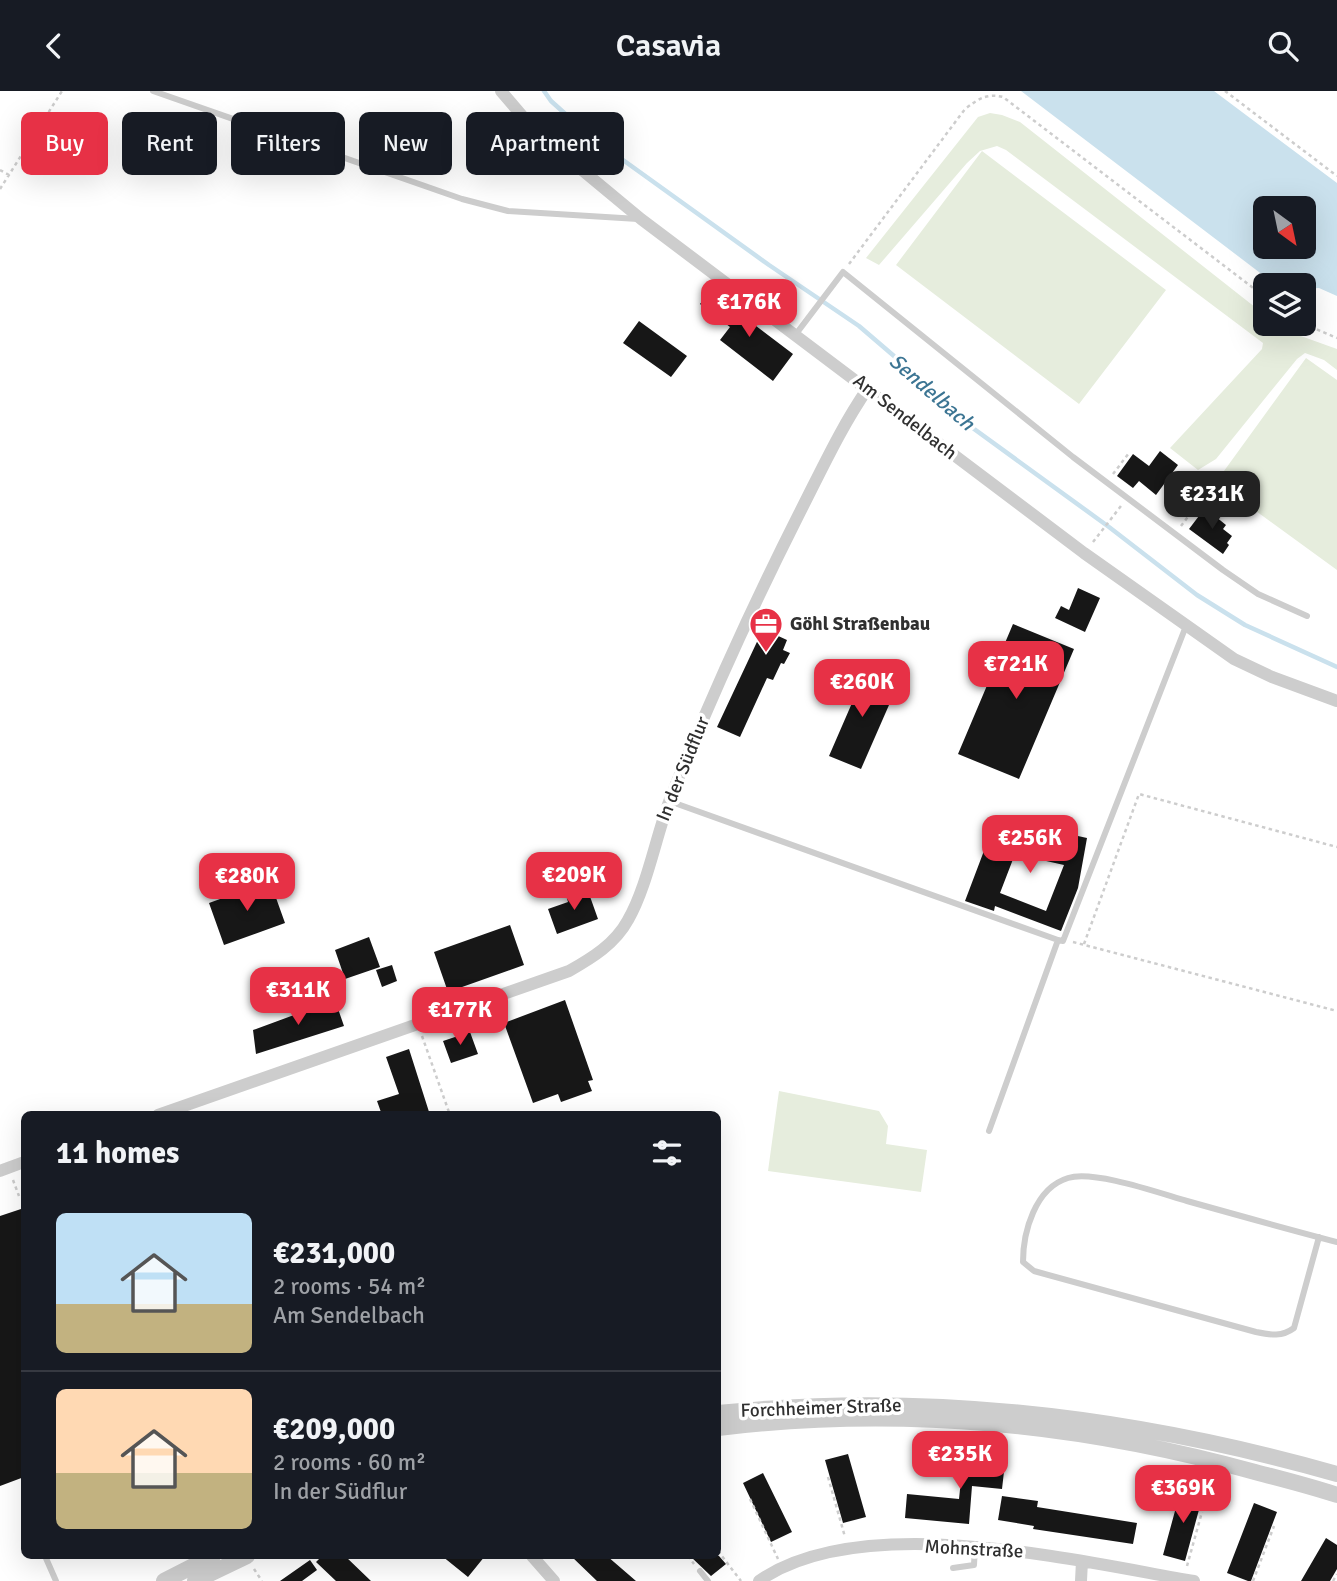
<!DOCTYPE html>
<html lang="en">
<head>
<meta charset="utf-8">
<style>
	:root { --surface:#171b24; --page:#242831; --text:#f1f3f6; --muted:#9ea1a6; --line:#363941; --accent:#e73146 }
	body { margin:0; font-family:Signika,sans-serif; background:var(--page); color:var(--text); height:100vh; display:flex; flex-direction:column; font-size:26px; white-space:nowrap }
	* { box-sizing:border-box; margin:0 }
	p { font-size:23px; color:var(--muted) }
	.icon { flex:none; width:38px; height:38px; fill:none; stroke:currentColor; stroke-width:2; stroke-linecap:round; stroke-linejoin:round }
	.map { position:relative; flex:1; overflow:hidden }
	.side { position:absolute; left:21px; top:1020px; width:700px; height:448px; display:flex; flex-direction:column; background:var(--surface); border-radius:10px; box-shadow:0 7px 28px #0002 }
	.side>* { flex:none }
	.top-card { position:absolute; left:21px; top:21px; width:700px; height:63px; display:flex; gap:14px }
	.needle { width:46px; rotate:147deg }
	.fabs { position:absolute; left:1253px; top:105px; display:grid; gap:14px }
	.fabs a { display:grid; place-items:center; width:63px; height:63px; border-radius:10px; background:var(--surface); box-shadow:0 7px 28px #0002; font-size:35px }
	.price { position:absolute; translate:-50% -60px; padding:0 16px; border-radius:14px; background:var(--accent); color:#fff; font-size:23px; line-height:46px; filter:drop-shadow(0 2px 4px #0008) }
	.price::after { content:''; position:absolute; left:50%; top:42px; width:21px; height:16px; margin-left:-10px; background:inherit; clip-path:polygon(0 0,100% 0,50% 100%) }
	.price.selected { background:#222; color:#fff }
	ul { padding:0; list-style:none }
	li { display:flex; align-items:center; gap:21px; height:175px; padding:0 35px }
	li+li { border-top:2px solid var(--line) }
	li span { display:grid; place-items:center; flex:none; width:196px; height:140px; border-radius:10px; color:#555 }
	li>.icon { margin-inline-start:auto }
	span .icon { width:84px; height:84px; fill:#fffc; stroke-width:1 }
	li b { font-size:30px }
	h2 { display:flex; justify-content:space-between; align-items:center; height:84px; padding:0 35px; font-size:30px }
	.tag { padding:0 24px; border-radius:10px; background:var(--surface); box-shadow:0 7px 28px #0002; font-size:24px; line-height:63px }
	.tag.selected { background:var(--accent); color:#fff }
	header { display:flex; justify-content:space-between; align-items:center; height:91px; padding:0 35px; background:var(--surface); font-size:32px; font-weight:600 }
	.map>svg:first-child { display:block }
	.green { fill:#e6eddd }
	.water { fill:#cae1ed; fill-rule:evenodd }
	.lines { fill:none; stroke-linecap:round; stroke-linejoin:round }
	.stream { stroke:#cae1ed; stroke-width:4.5 }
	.building { fill:#171717; fill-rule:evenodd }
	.path { stroke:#cdcdcd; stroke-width:2.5; stroke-dasharray:3.5 3.5; stroke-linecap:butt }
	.service { stroke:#cdcdcd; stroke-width:6 }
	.minor { stroke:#cdcdcd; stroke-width:12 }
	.tertiary { stroke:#cdcdcd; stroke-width:16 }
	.labels { text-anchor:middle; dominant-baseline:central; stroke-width:7; stroke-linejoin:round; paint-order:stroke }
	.street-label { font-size:19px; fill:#303030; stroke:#fff }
	.poi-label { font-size:19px; font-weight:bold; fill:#303030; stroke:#fff; text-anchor:start }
	.water-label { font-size:21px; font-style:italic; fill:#3c7593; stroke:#fff }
</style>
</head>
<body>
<header><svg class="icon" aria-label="back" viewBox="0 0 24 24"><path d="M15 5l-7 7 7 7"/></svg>Casavia<svg class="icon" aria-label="search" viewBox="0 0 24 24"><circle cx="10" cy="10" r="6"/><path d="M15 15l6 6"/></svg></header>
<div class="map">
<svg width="1337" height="1490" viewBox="0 0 1337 1490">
	<rect width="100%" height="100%" fill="#fff"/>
	<path class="green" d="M990 22 1002 24 1020 31 1265 224V233H1276L1298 244 1337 258V279L1324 269 1305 262 1297 268 1216 368 1198 379 1170 357 1262 258 1263 252 1006 59 997 55 980 60 967 72 879 174 866 167 978 26Z
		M982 60 1166 199 1079 313 896 174Z
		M1306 267 1337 289V479L1216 391Z
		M779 1000 879 1020 888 1035 886 1053 927 1059 921 1101 768 1080Z"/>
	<path class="water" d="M1021 0H1214L1337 92V205L1319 197 1304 198V194H1276ZM1265 117H1304V156H1265Z"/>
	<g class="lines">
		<path class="stream" d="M544 0 551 10 591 46 769 174 859 235 894 265 948 319 1109 436 1197 504 1245 534 1337 576"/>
	</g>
	<path class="building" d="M710 200 793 263 773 290 720 249 730 236 700 213Z
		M639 230 687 265 671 286 623 252Z
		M1160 360 1178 374 1156 404 1139 390 1133 397 1117 385 1133 363 1149 375Z
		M1205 417 1226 434 1223 438 1232 445 1227 452 1229 454 1223 463 1189 438Z
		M1078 497 1100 507 1085 541 1055 527 1061 515 1069 519Z
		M1013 533 1074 558 1019 688 958 663Z
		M763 538 787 549 783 559 790 562 784 573 781 572 773 589 767 587 740 646 717 636Z
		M856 580 896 598 861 678 829 665 852 612 844 608Z
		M1028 734 1087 747 1078 797 1061 840 995 815 994 820 965 810 993 736 1025 748ZM1015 763 1064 774 1046 820 1000 802Z
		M270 790 285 832 224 854 209 812Z
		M587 797 598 828 557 843 548 818 568 811 566 804Z
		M510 834 524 874 448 901 434 861Z
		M369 846 380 876 345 888 335 859Z
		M392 874 397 890 382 896 376 879Z
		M335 909 344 935 256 963 253 939Z
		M565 909 593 989 588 990 592 1000 561 1011 558 1003 533 1012 504 932Z
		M470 941 478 963 451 972 443 950Z
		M409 958 430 1024H382L377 1010 399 1003 386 966Z
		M24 1117V1386L0 1395V1125Z
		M964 1361 994 1364V1362L1006 1363 1002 1398 972 1395 969 1433 905 1427 907 1403 959 1408Z
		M848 1363 866 1426 843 1432 825 1369Z
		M763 1382 792 1441 771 1451 743 1392Z
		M1181 1398 1203 1404 1185 1470 1163 1464Z
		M1002 1405 1038 1410 1037 1416 1137 1432 1133 1453 1033 1438 1034 1435 998 1429Z
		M1254 1412 1277 1421 1251 1490H1248L1227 1482Z
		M1326 1447 1337 1454V1478L1330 1490H1301Z
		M322 1465H345L371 1490H336L316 1471Z
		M442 1465H485L468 1486Z
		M571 1465H607L636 1490H597Z
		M690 1465H719L726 1473 711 1485Z
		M310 1469 317 1479 302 1490H280Z"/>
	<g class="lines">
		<path class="path" d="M1225 0 1337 85
			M0 79 9 84
			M0 98 62 0
			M849 173 965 18C978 8 987 2 1003 6L1265 206
			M1304 233 1337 247
			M1113 383 1129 362
			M1181 435 1205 403
			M1093 451 1121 415
			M1073 851 1337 920
			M1084 853 1139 703 1337 756
			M422 945 450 1024
			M13 1089 19 1105
			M828 1386 845 1446
			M750 1408 778 1468
			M718 1460 741 1490
			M688 1465 694 1473
			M1187 1475 1202 1421
			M254 1478 262 1490
			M1253 1490 1274 1435
			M1333 1490 1337 1483"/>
		<path class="service" d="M153 0 462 108 508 120 638 128
			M796 243 843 181 1073 366 1223 479 1258 503 1307 525
			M669 710 1058 849 989 1040
			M1058 849 1063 850 1186 535
			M1319 1146 1294 1237C1282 1246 1271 1244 1256 1241L1034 1180 1023 1171C1023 1141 1035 1097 1068 1087 1094 1079 1159 1102 1187 1110 1237 1124 1287 1138 1337 1151
			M45 1465 56 1490
			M953 1477 974 1474 975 1455
			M700 1480 708 1490"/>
		<path class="minor" d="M501 0 535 40 641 128 1084 462 1234 568 1272 586 1337 610
			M158 1024 569 880C592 867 615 853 628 829 647 796 656 745 670 708 709 611 752 516 799 423 821 380 841 336 868 297
			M0 1080 24 1071
			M532 1465 554 1490
			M759 1490C862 1418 1077 1470 1194 1490
			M1081 1490 1082 1470"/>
		<path class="tertiary" d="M718 1322C926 1300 1136 1326 1337 1383
			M718 1337C901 1315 1077 1332 1255 1381 1282 1388 1310 1395 1337 1404
			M164 1490 213 1465
			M195 1490 247 1465"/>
	</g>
	<defs>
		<symbol id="office-pin" viewBox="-11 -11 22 30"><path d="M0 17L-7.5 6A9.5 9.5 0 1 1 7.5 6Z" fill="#e73146" stroke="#fff"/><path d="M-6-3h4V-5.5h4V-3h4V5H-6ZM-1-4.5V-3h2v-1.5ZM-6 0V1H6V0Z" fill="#fff"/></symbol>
	</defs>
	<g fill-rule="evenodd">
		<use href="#office-pin" x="747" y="514" width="38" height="52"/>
	</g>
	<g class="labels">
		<g class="street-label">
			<text transform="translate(905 326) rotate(38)">Am Sendelbach</text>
			<text transform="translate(683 678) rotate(-68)">In der Südflur</text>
			<text transform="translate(821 1317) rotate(-2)">Forchheimer Straße</text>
			<text transform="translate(974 1458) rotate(3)">Mohnstraße</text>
		</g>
		<g class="poi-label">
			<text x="790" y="533">Göhl Straßenbau</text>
		</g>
		<g class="water-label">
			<text transform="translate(932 301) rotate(41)">Sendelbach</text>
		</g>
	</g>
</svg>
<div class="fabs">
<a><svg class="needle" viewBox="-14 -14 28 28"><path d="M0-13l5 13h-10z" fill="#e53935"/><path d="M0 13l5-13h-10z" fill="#9ea1a6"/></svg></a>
<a><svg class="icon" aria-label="layers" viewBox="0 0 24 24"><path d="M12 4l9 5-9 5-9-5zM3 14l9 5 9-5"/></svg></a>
</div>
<b class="price" style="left:749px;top:248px">€176K</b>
<b class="price selected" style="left:1212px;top:440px">€231K</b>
<b class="price" style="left:1016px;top:610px">€721K</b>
<b class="price" style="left:862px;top:628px">€260K</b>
<b class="price" style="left:1030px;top:784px">€256K</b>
<b class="price" style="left:574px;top:821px">€209K</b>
<b class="price" style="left:247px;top:822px">€280K</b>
<b class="price" style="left:298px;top:936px">€311K</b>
<b class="price" style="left:460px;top:956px">€177K</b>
<b class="price" style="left:960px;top:1400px">€235K</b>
<b class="price" style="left:1183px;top:1434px">€369K</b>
<div class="top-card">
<a class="tag selected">Buy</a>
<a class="tag">Rent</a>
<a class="tag">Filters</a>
<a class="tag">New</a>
<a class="tag">Apartment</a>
</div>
<section class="side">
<h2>11 homes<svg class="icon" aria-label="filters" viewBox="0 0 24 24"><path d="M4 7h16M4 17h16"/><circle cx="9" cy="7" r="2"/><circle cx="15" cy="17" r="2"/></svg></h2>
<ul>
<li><span style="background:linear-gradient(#bfe0f5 65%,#c2b280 0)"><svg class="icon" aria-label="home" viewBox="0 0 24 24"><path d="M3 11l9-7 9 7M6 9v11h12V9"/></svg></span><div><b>€231,000</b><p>2 rooms · 54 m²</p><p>Am Sendelbach</p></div></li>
<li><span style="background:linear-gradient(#ffd9b3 60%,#c2b280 0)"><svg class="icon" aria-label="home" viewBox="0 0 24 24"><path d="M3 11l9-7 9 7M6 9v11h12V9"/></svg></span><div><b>€209,000</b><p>2 rooms · 60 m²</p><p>In der Südflur</p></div></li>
</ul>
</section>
</div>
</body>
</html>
